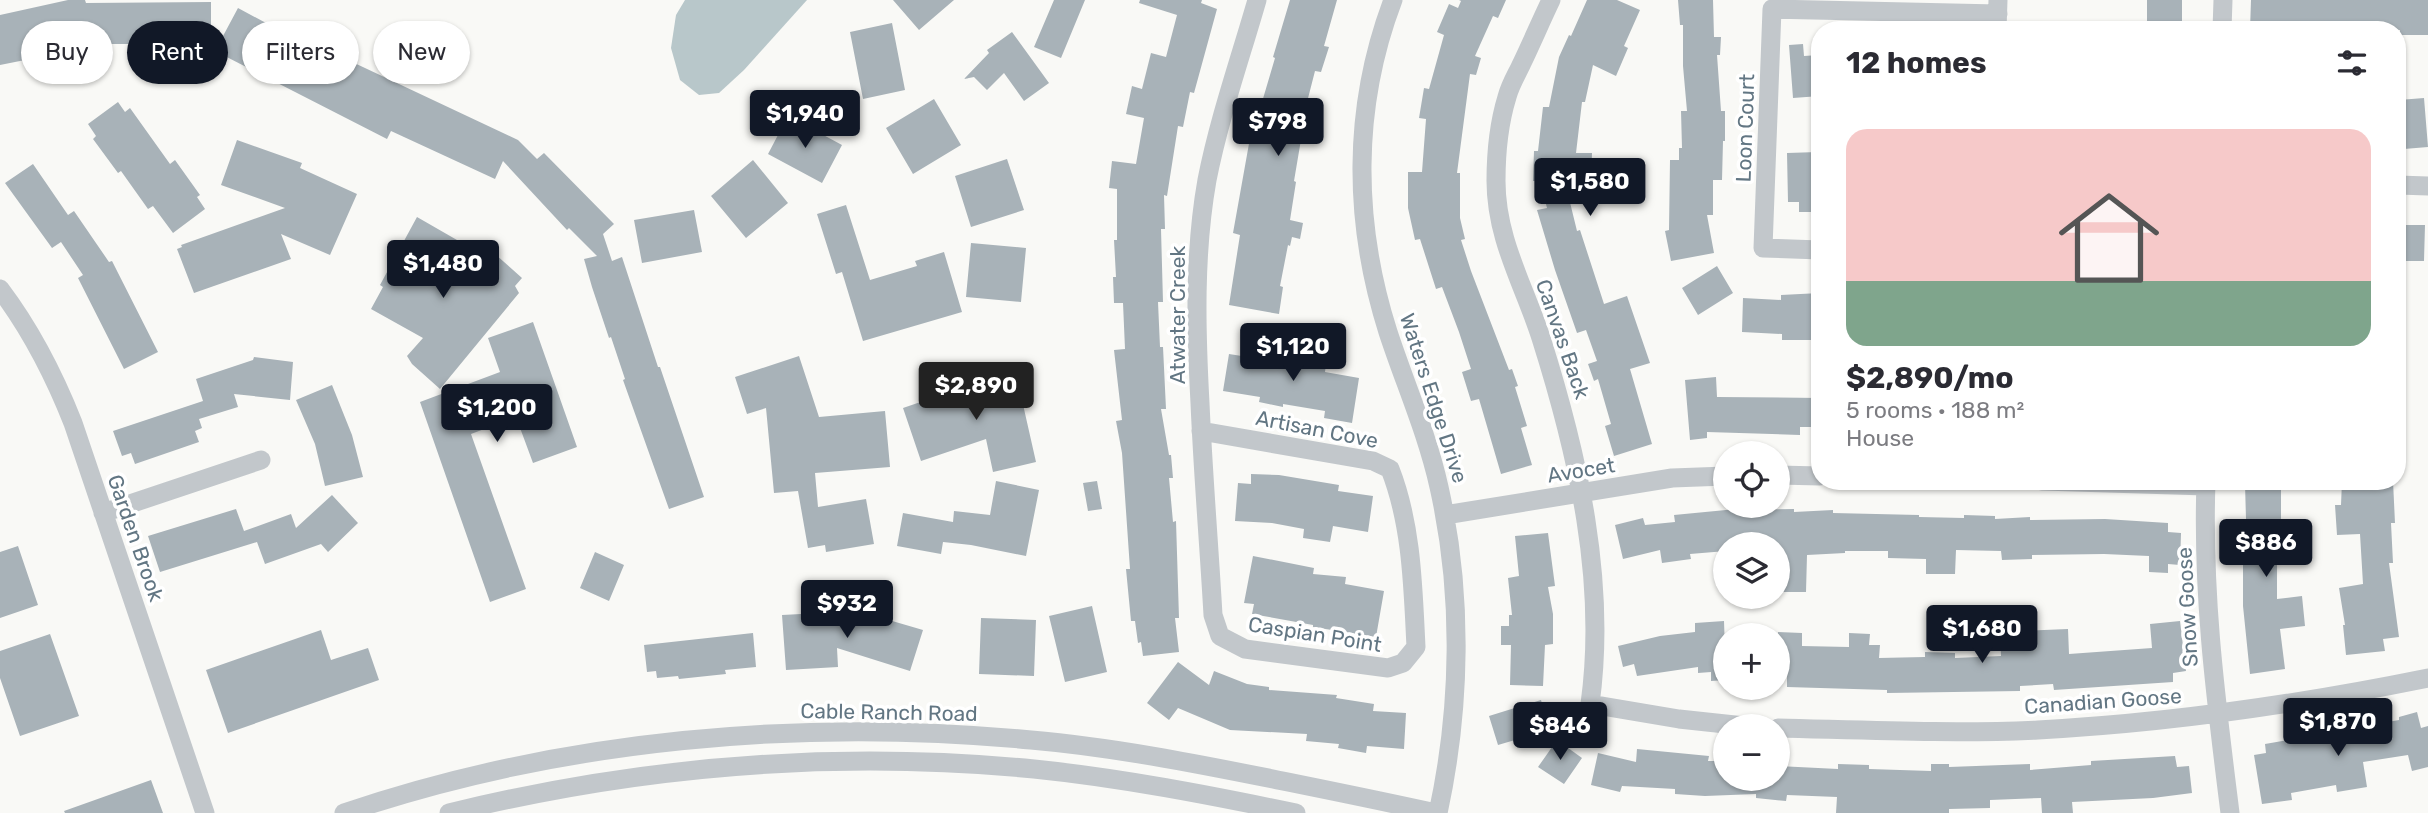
<!DOCTYPE html>
<html lang="en">
<head>
<meta charset="utf-8">
<style>
	:root { --surface:#fff; --page:#f7f7f7; --text:#2b2b33; --muted:#7c7c81; --line:#e1e1e2; --accent:#111827 }
	body { margin:0; font-family:Rubik,sans-serif; background:var(--page); color:var(--text); height:100vh; display:flex; flex-direction:column; font-size:26px; white-space:nowrap }
	* { box-sizing:border-box; margin:0 }
	p { font-size:23px; color:var(--muted) }
	.icon { flex:none; width:38px; height:38px; fill:none; stroke:currentColor; stroke-width:2; stroke-linecap:round; stroke-linejoin:round }
	.map { position:relative; flex:1; overflow:hidden }
	.details { position:absolute; left:1811px; top:21px; width:595px; height:469px; display:flex; flex-direction:column; background:var(--surface); border-radius:28px; box-shadow:0 2px 5px #0004 }
	.details>* { flex:none }
	.hud { position:absolute; left:21px; top:21px; width:665px; height:63px; display:flex; gap:14px }
	.controls { position:absolute; left:1713px; top:441px; display:grid; gap:14px }
	.controls a { display:grid; place-items:center; width:77px; height:77px; border-radius:50%; background:var(--surface); box-shadow:0 2px 5px #0004; font-size:35px }
	.price { position:absolute; translate:-50% -60px; padding:0 16px; border-radius:7px; background:var(--accent); color:#fff; font-size:23px; line-height:46px; filter:drop-shadow(0 2px 4px #0008) }
	.price::after { content:''; position:absolute; left:50%; top:42px; width:21px; height:16px; margin-left:-10px; background:inherit; clip-path:polygon(0 0,100% 0,50% 100%) }
	.price.selected { background:#222; color:#fff }
	ul { padding:0; list-style:none }
	li { display:grid; align-content:center; gap:14px; height:371px; padding:0 35px }
	li+li { border-top:2px solid var(--line) }
	li span { display:grid; place-items:center; height:217px; border-radius:21px; color:#555 }
	li>.icon { margin-inline-start:auto }
	span .icon { width:126px; height:126px; fill:#fffc; stroke-width:1 }
	li b { font-size:30px }
	h2 { display:flex; justify-content:space-between; align-items:center; height:84px; padding:0 35px; font-size:30px }
	.pill { padding:0 24px; border-radius:32px; background:var(--surface); box-shadow:0 2px 5px #0004; font-size:24px; line-height:63px }
	.pill.selected { background:var(--accent); color:#fff }
	.map>svg:first-child { display:block }
	.water { fill:#b8c7ca }
	.building { fill:#a8b2b8 }
	.lines { fill:none; stroke-linecap:round; stroke-linejoin:round }
	.minor { stroke:#c2c7cb; stroke-width:19 }
	.labels { text-anchor:middle; dominant-baseline:central; stroke-width:7; stroke-linejoin:round; paint-order:stroke }
	.street-label { font-size:21px; fill:#627683; stroke:#fff }
</style>
</head>
<body>
<div class="map">
<svg width="2428" height="813" viewBox="0 0 2428 813">
	<rect width="100%" height="100%" fill="#f9f9f6"/>
	<path class="water" d="M685 0H807L744 70 719 93 699 95 680 80 671 48 676 15Z"/>
	<path class="building" d="M68 0H85L86 3 211 2V49L202 44H105L0 65V15Z
		M893 0H954L919 30Z
		M1054 0H1085L1061 58 1034 47Z
		M1140 0H1202L1201 3 1217 9 1194 93 1190 92 1183 127 1178 126 1167 196 1164 195 1165 229H1161L1163 302H1158L1160 347H1163L1166 409H1161L1169 455H1171L1173 478H1169L1173 522 1176 521 1179 618H1175L1179 652 1143 656 1141 642 1138 643 1135 621H1131L1126 569H1130L1122 453 1116 421 1122 420 1114 350 1125 349 1123 303H1114L1113 277H1116L1114 240H1117V189L1109 188 1112 161 1136 164 1144 118 1126 114 1132 86 1142 89 1151 53 1166 57 1177 15 1139 3Z
		M1290 0H1337L1324 46 1329 47 1321 72 1315 71 1305 110H1306L1294 181 1296 182 1290 220 1303 223 1300 239 1292 237 1290 246 1288 245 1280 286 1283 287 1279 314 1229 305 1240 235 1233 233 1250 138 1255 139 1262 102 1275 58 1273 57Z
		M1459 0H1506L1498 18 1493 16 1475 56 1481 58 1476 75 1470 74 1457 173H1460V218L1465 239 1461 240 1471 271 1509 370 1512 369 1518 386 1515 387 1527 426 1521 428 1532 465 1501 474 1479 399 1471 401 1462 372 1471 369 1459 332 1442 287 1436 289 1420 239 1415 240 1408 208V172H1422L1426 119 1419 118 1424 88 1429 89 1444 35 1437 32 1449 4 1458 8 1461 1Z
		M1587 0H1617L1640 10 1624 46 1628 48 1616 76 1593 65 1585 102H1582L1576 153H1592L1591 183 1565 182 1577 231 1580 230 1604 304 1627 296 1650 363 1630 369 1652 444 1614 456 1605 426 1611 424 1598 379 1594 381 1588 364 1597 361 1586 330 1577 333 1555 270 1537 210 1547 208 1540 181H1533L1534 151H1538L1543 107H1549L1559 57 1569 35 1571 36Z
		M1678 0H1713L1714 37H1721L1720 55H1717L1721 111H1725V141H1723L1722 180H1713V215H1707L1714 253 1671 261 1665 231 1669 230 1670 160H1679V148H1682L1681 111H1687L1683 66V25H1680Z
		M2147 0H2182V29H2147Z
		M2251 0H2428V35H2400V30H2250Z
		M238 8 329 57 331 52 518 140 537 159 544 153 614 224 603 234 612 261 622 257 658 367H660L704 497 669 509 623 380 625 379 611 337 609 338 592 287 584 259 597 256 569 228 567 230 503 161 495 179 391 131 387 139 215 51Z
		M892 23 905 90 863 99 850 32Z
		M1012 32 1049 83 1024 101 1004 73 987 90 974 77 964 79 989 53 987 50Z
		M1803 44 1804 56 1819 55 1820 96 1793 98 1789 45Z
		M2424 98 2428 147 2404 149 2399 100Z
		M934 99 961 145 913 174 886 128Z
		M118 102 125 112 130 108 170 164 175 160 200 195 197 197 205 209 173 233 153 206 148 209 121 171 118 173 93 139 96 136 88 124Z
		M788 116 842 145 822 183 768 154Z
		M237 140 302 163 300 168 357 194 330 255 281 234 291 259 194 293 177 249 182 247 181 245 285 208 221 185Z
		M1818 152V212H1799V202H1788L1787 153Z
		M1007 159 1024 210 971 227 955 176Z
		M753 160 788 203 746 238 711 196Z
		M33 164 68 215 74 211 109 262 112 261 158 352 124 369 78 278 83 275 61 242 52 248 5 183Z
		M846 205 870 280 917 266 915 261 944 252 962 312 863 341 842 272 836 274 817 214Z
		M694 210 702 252 642 263 634 220Z
		M417 217 457 240 443 265 466 277 477 265 495 254 522 278 515 286 519 293 440 389 412 364 407 356 423 338 371 309 383 287 380 285Z
		M2398 225H2425L2424 261H2398Z
		M971 243 1026 248 1021 302 966 297Z
		M1717 266 1733 293 1698 315 1682 288Z
		M1820 293V340H1782V334L1742 332 1743 298 1781 300V295Z
		M533 322 577 447 533 463 516 417 471 434 526 589 490 602 420 402 500 372 488 338Z
		M1270 344 1294 348 1292 359 1326 364 1325 372 1359 378 1352 423 1324 418 1325 411 1283 404V407L1259 402 1260 397 1223 391 1229 354 1267 360Z
		M799 356 819 417 885 411 890 467 815 473 818 507 866 499 874 544 826 552 825 545 808 548 798 491 774 493 766 408 747 414 735 377Z
		M254 357 293 362 290 400 234 394 238 407 199 419 202 428 195 431 199 442 135 464 131 453 122 456 113 431 203 401 196 379 253 360Z
		M1015 369 1036 462 993 472 986 439 921 461 903 408 973 384 972 379Z
		M1716 377 1717 397 1820 398V427H1800V435L1707 432V438L1690 440 1685 380Z
		M332 385 352 435 363 477 325 486 315 444 296 400Z
		M1251 474 1279 475 1339 485 1338 491 1373 496 1368 532 1333 526 1330 542 1303 538 1304 529 1272 523 1235 521 1238 483 1251 484Z
		M996 481 1039 490 1026 556 971 545 943 542 941 554 897 546 903 513 953 522 954 511 990 515Z
		M1097 481 1102 509 1088 511 1083 483Z
		M2342 481H2393L2395 523H2391L2393 563H2389L2399 637 2383 639 2385 651 2346 655 2343 625H2345L2339 588 2363 584 2360 534 2337 535 2335 505H2341Z
		M2281 483V521H2289L2288 551H2277V599L2302 596 2305 626 2280 629 2285 669 2250 674 2243 606V560L2246 519 2245 484Z
		M332 495 358 523 328 552 321 544 265 564 257 542 160 572 148 536 236 509 244 531 291 514 296 528Z
		M1794 509V512L1833 510V513L1919 515V517L1964 518V515L1995 516V519L2030 517V520L2105 519 2168 523V532L2181 533 2180 565 2168 564V573L2149 572V556L2104 554 2032 555V559L2002 560 2001 551 1956 550 1955 574H1926V559L1888 558V551H1845V553L1807 555 1806 592H1778V544H1726V551L1690 554 1691 559 1662 563 1660 550 1623 559 1615 525 1643 518 1645 525 1675 522 1674 515 1726 510Z
		M1548 533 1555 586 1548 587 1553 614V644L1545 645 1543 686 1510 685 1511 645H1501V626H1509V615H1512L1508 578 1519 576 1515 536Z
		M18 546 38 605 0 618V552Z
		M595 552 624 565 609 601 580 588Z
		M1253 556 1314 568 1313 574 1346 577 1345 584 1384 591 1376 637 1313 627V625L1252 614 1254 604 1244 603Z
		M1092 606 1107 672 1065 682 1049 616Z
		M858 611 923 630 910 671 837 648 838 667 786 670 782 615Z
		M981 618 1036 620 1034 676 979 674Z
		M1724 621 1726 680 1711 681V672L1698 673V667L1637 676 1634 664 1623 667 1618 646 1660 636 1695 632V623Z
		M2180 621 2186 671 2173 673V682L2054 690 2053 684 2020 686V691L1887 693V690L1787 687V677H1778V632L1802 633V646L1849 647V633L1870 634 1869 645H1880L1879 658 1925 657V652L1955 653V658L2001 656 2000 632 2068 629 2069 654 2152 648 2150 624Z
		M321 630 331 660 368 648 379 680 228 733 206 670Z
		M753 633 756 667 725 670 726 674 679 679 678 676 657 678 656 671 647 672 644 645Z
		M50 634 79 716 20 736 0 678V651Z
		M1178 662 1209 685 1214 671 1247 684 1269 687V690L1337 695 1336 698 1374 704 1373 711 1406 713 1404 749 1367 746 1366 753 1338 748 1339 744 1306 741 1307 734 1230 730 1178 708 1169 720 1147 703Z
		M1541 700 1549 730 1498 745 1489 716Z
		M2417 712 2421 728 2428 726V767L2412 771 2408 755 2363 762 2367 787 2337 792 2336 785 2291 793 2292 800 2262 804 2254 755 2266 753 2265 744 2399 720V717Z
		M1557 740 1582 758 1564 784 1538 767Z
		M1637 749 1709 756 1708 761H1726V779H1778V766L1838 769V764L1869 765V769L1931 771V764H1949V767L2030 764V770L2091 765V761L2175 756 2177 767 2189 766 2192 793 2153 798 2072 802 2073 813H2042L2041 798 1990 800V808L1949 809V813H1836L1837 797 1787 795 1786 801 1756 798V794L1705 796 1675 794V789L1622 786 1620 792 1591 785 1598 753 1636 762Z
		M151 780 163 813H65L64 811Z"/>
	<g class="lines">
		<path class="minor" d="M1393 0C1352 108 1353 222 1388 332 1405 384 1427 433 1439 487 1463 594 1461 707 1438 813
			M1551 0C1541 21 1532 42 1522 63 1517 74 1510 85 1507 97 1499 123 1496 154 1496 181 1496 239 1524 285 1541 338 1578 455 1607 582 1590 704L1679 719 1744 726
			M1997 30 1998 0
			M2222 30 2223 0
			M2398 185 2428 186
			M1820 250 1763 248 1772 9 1998 14
			M0 289C31 330 54 375 73 423L205 813
			M1201 431 1373 461 1390 469C1412 525 1413 588 1416 647L1403 663 1388 668 1245 649 1220 636 1213 615C1209 544 1203 474 1200 403 1196 329 1194 253 1207 180 1219 119 1240 59 1257 0
			M1778 475 1820 476
			M2042 481 2206 486
			M2206 481C2202 596 2216 700 2230 813
			M103 513 261 460
			M1445 515 1672 478 1726 476
			M1778 728C1864 730 1952 734 2038 730 2169 723 2300 704 2428 678
			M344 813C562 739 802 718 1031 740 1112 747 1193 763 1273 779 1327 790 1382 801 1436 813
			M449 813C640 766 838 750 1034 769 1122 778 1209 795 1296 813"/>
	</g>
	<g class="labels">
		<g class="street-label">
			<text transform="translate(1745 128) rotate(-88)">Loon Court</text>
			<text transform="translate(1177 315) rotate(-90)">Atwater Creek</text>
			<text transform="translate(1563 339) rotate(71)">Canvas Back</text>
			<text transform="translate(1434 398) rotate(72)">Waters Edge Drive</text>
			<text transform="translate(1317 429) rotate(11)">Artisan Cove</text>
			<text transform="translate(1581 470) rotate(-9)">Avocet</text>
			<text transform="translate(136 538) rotate(71)">Garden Brook</text>
			<text transform="translate(2187 607) rotate(-93)">Snow Goose</text>
			<text transform="translate(1315 634) rotate(9)">Caspian Point</text>
			<text transform="translate(2103 701) rotate(-4)">Canadian Goose</text>
			<text transform="translate(889 712) rotate(1)">Cable Ranch Road</text>
		</g>
	</g>
</svg>
<div class="controls">
<a><svg class="icon" aria-label="locate" viewBox="0 0 24 24"><circle cx="12" cy="12" r="6"/><path d="M12 2v4M12 18v4M2 12h4M18 12h4"/></svg></a>
<a><svg class="icon" aria-label="layers" viewBox="0 0 24 24"><path d="M12 4l9 5-9 5-9-5zM3 14l9 5 9-5"/></svg></a>
<a>+</a>
<a>−</a>
</div>
<b class="price" style="left:805px;top:150px">$1,940</b>
<b class="price" style="left:1278px;top:158px">$798</b>
<b class="price" style="left:1590px;top:218px">$1,580</b>
<b class="price" style="left:443px;top:300px">$1,480</b>
<b class="price" style="left:1293px;top:383px">$1,120</b>
<b class="price selected" style="left:976px;top:422px">$2,890</b>
<b class="price" style="left:497px;top:444px">$1,200</b>
<b class="price" style="left:2266px;top:579px">$886</b>
<b class="price" style="left:847px;top:640px">$932</b>
<b class="price" style="left:1982px;top:665px">$1,680</b>
<b class="price" style="left:2338px;top:758px">$1,870</b>
<b class="price" style="left:1560px;top:762px">$846</b>
<div class="hud">
<a class="pill">Buy</a>
<a class="pill selected">Rent</a>
<a class="pill">Filters</a>
<a class="pill">New</a>
</div>
<section class="details">
<h2>12 homes<svg class="icon" aria-label="filters" viewBox="0 0 24 24"><path d="M4 7h16M4 17h16"/><circle cx="9" cy="7" r="2"/><circle cx="15" cy="17" r="2"/></svg></h2>
<ul>
<li><span style="background:linear-gradient(#f6c9c9 70%,#7fa58c 0)"><svg class="icon" aria-label="home" viewBox="0 0 24 24"><path d="M3 11l9-7 9 7M6 9v11h12V9"/></svg></span><div><b>$2,890/mo</b><p>5 rooms · 188 m²</p><p>House</p></div></li>
</ul>
</section>
</div>
</body>
</html>
